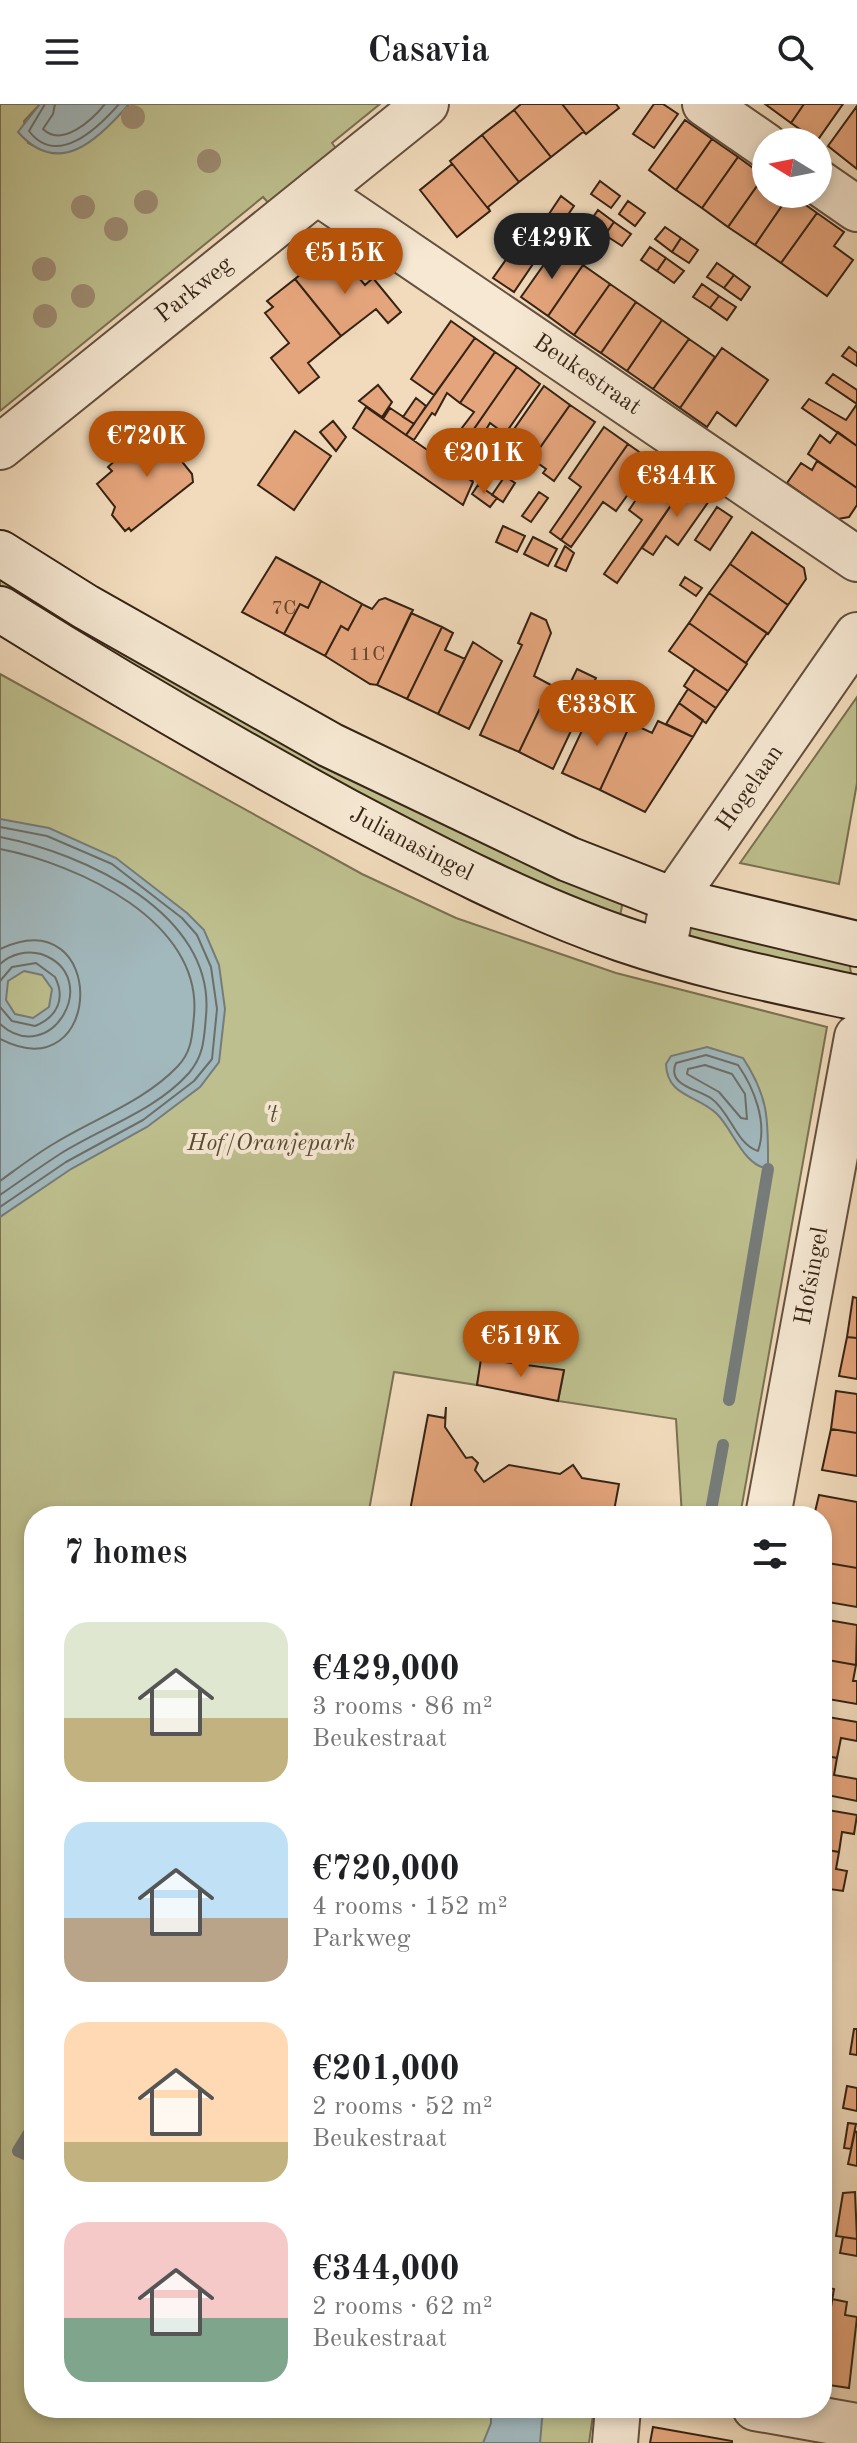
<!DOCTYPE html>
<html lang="en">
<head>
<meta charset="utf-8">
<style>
	:root { --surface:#fff; --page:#f6f6f6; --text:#202124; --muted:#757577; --accent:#b45309 }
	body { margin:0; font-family:"Old Standard TT",serif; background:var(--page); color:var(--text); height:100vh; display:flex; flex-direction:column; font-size:30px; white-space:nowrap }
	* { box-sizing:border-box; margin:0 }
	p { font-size:26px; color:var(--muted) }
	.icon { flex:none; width:44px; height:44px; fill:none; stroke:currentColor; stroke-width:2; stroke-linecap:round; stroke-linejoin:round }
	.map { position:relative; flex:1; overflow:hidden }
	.drawer { position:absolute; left:24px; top:1402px; width:808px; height:912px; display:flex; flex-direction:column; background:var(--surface); border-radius:32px; box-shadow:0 4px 12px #0003 }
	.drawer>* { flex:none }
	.needle { width:52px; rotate:280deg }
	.controls { position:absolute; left:752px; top:24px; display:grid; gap:16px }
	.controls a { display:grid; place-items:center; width:80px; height:80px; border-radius:50%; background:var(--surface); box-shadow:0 4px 12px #0003; font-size:40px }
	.price { position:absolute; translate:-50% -68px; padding:0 18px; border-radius:28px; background:var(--accent); color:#fff; font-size:26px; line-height:52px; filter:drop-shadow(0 2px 4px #0008) }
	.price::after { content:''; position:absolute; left:50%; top:48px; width:24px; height:18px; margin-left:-12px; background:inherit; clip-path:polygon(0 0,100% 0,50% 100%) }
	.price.active { background:#222; color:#fff }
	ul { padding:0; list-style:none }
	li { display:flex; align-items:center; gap:24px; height:200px; padding:0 40px }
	li span { display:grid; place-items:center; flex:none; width:224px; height:160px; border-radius:24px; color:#555 }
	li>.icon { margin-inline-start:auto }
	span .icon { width:96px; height:96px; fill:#fffc; stroke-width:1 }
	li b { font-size:34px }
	h2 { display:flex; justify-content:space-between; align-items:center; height:96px; padding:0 40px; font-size:34px }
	header { display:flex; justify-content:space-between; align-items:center; height:104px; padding:0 40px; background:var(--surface); font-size:36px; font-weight:700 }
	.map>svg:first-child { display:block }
	.green { fill:#bebf8e; stroke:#7a7152; stroke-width:2 }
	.water { fill:#a1b8bd; stroke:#767c7a; stroke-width:2; fill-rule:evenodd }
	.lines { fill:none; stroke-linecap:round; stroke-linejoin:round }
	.shore { stroke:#6c6e69; stroke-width:2 }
	.stream { stroke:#767c7a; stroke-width:12 }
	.building { fill:#e5a57c; stroke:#362315; stroke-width:2 }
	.street-casing { stroke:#65513f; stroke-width:48 }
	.secondary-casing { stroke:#362315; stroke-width:48 }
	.street { stroke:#f6e8d3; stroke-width:44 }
	.secondary { stroke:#f6e8d3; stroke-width:44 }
	.tree { fill:#9d8b71 }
	.labels { text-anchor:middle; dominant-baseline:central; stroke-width:8; stroke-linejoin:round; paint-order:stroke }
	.number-label { font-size:20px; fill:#62442f }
	.street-label { font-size:24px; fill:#362315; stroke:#f6e8d3 }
	.park-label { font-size:24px; font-style:italic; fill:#584a33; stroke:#f6e8d3 }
</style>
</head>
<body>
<header><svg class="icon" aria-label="menu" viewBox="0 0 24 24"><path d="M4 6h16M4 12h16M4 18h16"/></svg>Casavia<svg class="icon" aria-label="search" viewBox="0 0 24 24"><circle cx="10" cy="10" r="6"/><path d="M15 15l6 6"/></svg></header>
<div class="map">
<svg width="857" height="2339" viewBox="0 0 857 2339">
	<rect width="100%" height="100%" fill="#f1dbbc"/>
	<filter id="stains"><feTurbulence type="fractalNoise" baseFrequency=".0025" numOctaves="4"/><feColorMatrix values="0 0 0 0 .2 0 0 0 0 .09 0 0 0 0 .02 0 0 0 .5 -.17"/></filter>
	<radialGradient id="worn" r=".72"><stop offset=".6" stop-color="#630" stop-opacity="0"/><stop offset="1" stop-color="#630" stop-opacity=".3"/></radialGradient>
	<path class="green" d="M0 0H40L24 17 28 39C67 62 104 29 129 0H380L332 39 339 48 272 103 263 93 0 307Z
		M0 459 624 792 618 822 458 752 0 494Z
		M0 570 362 770 456 814 616 869 827 923 740 1412H682L676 1315 558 1297 564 1267 482 1255 477 1281 394 1268 368 1412H34V2304H594L589 2339H0Z
		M857 593V679L839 780 740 759Z
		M695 814 849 857 851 869 847 877 689 841 687 825Z"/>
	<path class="water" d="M40 0H129C99 35 59 75 18 28Z
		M0 715 49 724 116 754 187 809 204 826 219 861 225 905 219 958 200 983 147 1023 71 1065 0 1113ZM24 867 42 871 52 885 49 903 33 914 15 910 6 896 8 877Z
		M707 943 743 954C770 995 768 1018 768 1065 742 1060 734 1027 717 1010 698 991 667 993 666 960L671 952Z
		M491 2304H543L540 2339H483L491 2319Z"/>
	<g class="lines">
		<path class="shore" d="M45 0 29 27C57 64 98 24 119 0
			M55 0 53 10 43 25C62 44 92 16 105 0
			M0 723 47 732 112 760 182 814 197 831 211 863 217 905 212 955 194 977 143 1016 66 1058 0 1103
			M0 733C83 749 216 809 206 912 204 935 204 951 189 969 155 1007 103 1023 60 1050 40 1063 20 1077 0 1091
			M0 745C77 760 203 817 194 912 192 932 192 947 178 962 145 997 96 1014 55 1039 36 1050 18 1064 0 1077
			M0 845C109 794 105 989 0 935
			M0 860C11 850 27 846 41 850 105 872 51 966 0 920
			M0 877 12 863 36 859 55 873C66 895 57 913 35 922L12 917 0 903
			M706 951 738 961C754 984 768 1019 758 1047 737 1041 730 1008 712 995 699 985 666 982 676 959Z
			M705 961 732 970 745 990 747 1015 741 1014 719 988 687 970 688 965Z"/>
		<path class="stream" d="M729 1296 768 1065
			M710 1412 723 1341
			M34 2021 18 2047 34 2054"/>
	</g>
	<path class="building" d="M521 0H562L586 30 583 28 551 53 514 6Z
		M562 0H616L619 4 586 30Z
		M654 0H663L678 10 654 44 633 30Z
		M765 0H804L791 19Z
		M804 0H843L817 37 791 19Z
		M857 2V65L828 42Z
		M514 6 551 53 519 78 482 31Z
		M685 16 712 35 676 86 649 66Z
		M482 31 519 78 488 103 490 107 450 57Z
		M712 35 738 53 702 104 676 86Z
		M738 53 764 72 728 123 702 104Z
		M450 57 490 107 457 133 420 86 452 60Z
		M764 72 766 90H790L755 141 728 123Z
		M600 77 620 92 611 104 591 90Z
		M790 90 817 109 781 159 755 141Z
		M561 92 574 102 560 122 547 113Z
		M628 97 645 109 635 122 619 110Z
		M598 106 614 118 605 131 589 119Z
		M817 109 844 128 834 142 853 156 827 192 781 159Z
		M547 113 560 122 546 142 533 133Z
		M614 118 631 130 622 142 605 131Z
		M665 123 681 134 672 148 655 135Z
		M681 134 698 146 689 159 672 148Z
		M517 140 537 154 514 188 493 174Z
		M557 142 583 161 548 212 521 193Z
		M650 143 666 154 657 167 641 156Z
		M335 153 350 171 354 168 365 181 373 174 401 208 388 219 376 205 341 232 295 175 313 160 318 167Z
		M666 154 684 167 674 179 657 167Z
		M717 159 734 171 724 184 707 173Z
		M583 161 610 180 574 231 548 212Z
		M734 171 750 183 741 196 724 184Z
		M295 175 341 232 308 259 319 273 299 289 271 254 289 239 265 209 273 203 267 197Z
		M610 180 636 198 601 249 574 231Z
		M702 180 719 192 710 204 693 193Z
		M719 192 736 203 727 216 710 204Z
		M636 198 662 216 627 267 601 249Z
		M662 216 689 235 653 285 627 267Z
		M451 217 475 234 434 291 411 275Z
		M475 234 495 248 460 299 447 289 435 311 432 309 414 336 406 331Z
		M689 235 715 253 680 304 653 285Z
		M849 243 857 249V262L842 252Z
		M722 244 768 276 736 322 717 308 707 323 680 304Z
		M495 248 517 263 449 361 439 354 474 308 460 299Z
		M517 263 540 280 505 330 490 319 478 339 469 332Z
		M833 270 857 286V300L826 279Z
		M378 281 392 298 382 313 359 297Z
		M544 282 570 301 532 355 516 344 514 348 503 341Z
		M416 294 426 302 414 320 403 313Z
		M809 295 846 316 857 300V342L802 304Z
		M570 301 595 318 554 377 543 369 546 365 532 355Z
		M366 303 473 378 463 401 353 324Z
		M390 304 414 320 406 331 383 315Z
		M333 317 346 333 336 347 320 328Z
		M171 321 190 345 179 354 192 370 193 378 131 427 129 424 125 427 112 411 115 403 97 380 112 367 108 363 121 351 128 347 132 352Z
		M604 323 628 340 561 436 550 428 581 383 569 374Z
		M295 327 331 352 294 406 258 381Z
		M838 328 857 342V384L808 350 820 331 830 339Z
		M628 340 652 357 616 407 603 398 571 443 561 436Z
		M455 352 478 369 472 377 449 361Z
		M817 357 857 384V401L849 413 838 415 787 379 801 359 812 366Z
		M659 362 685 381 617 479 604 470 642 416 629 406Z
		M505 372 515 379 503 398 492 391Z
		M478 381 497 394 490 403 472 390Z
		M685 381 709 397 678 441 666 432 653 451 642 444Z
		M539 388 548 394 531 418 522 412Z
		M717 403 732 413 710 446 695 436Z
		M503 422 525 432 517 448 496 438Z
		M752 428 804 464 806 475 788 501 730 460Z
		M533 433 557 445 548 462 524 450Z
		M565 442 574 449 566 467 555 462Z
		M276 453 321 477 308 504 300 500 284 530 242 508Z
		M730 460 788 501 768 530 709 489Z
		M685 473 702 484 696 492 680 481Z
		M321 477 362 500 348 526 341 522 325 552 284 530 300 500 308 504Z
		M709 489 767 529 746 559 689 519Z
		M385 494 413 506 377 581 370 580 325 552 341 522 348 526 362 500 372 505 379 496Z
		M411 509 442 523 407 595 377 581Z
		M531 509 546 516 551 529 534 572 551 581 519 648 480 631 522 541 518 539Z
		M689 519 747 560 728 587 669 547Z
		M442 523 453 529 445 546 465 555 438 610 407 595Z
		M473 538 502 557 469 625 438 610Z
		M577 565 596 574 553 665 519 648 551 581 566 588Z
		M695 565 728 587 716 604 684 582Z
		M688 585 716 604 706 619 679 599Z
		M679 599 703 616 693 633 666 620Z
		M594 601 631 619 600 686 562 669Z
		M658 617 693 633 645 708 600 686 631 619 652 629Z
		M853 1193 857 1194V1234L847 1233Z
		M847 1233 857 1234V1275L839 1272Z
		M481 1255 564 1266 558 1297 477 1281Z
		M836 1287 857 1290V1329L831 1325Z
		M446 1303 445 1323 466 1354 472 1353 478 1359 475 1366 484 1378 509 1361 560 1370 573 1361 582 1374 619 1380 613 1412H409L428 1311 445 1314Z
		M831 1325 857 1329V1372L822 1366Z
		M819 1391 857 1398V1464L822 1458V1412H814Z
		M822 1458 857 1464V1503L822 1497Z
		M822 1515 857 1521 856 1561 822 1555Z
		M822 1555 856 1561 853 1577H857V1600L822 1594Z
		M822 1612 857 1618V1637L841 1634 837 1654 822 1651Z
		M822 1651 837 1654 834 1671 857 1675V1697L822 1690Z
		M822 1705 857 1711 854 1730 842 1728 839 1748 822 1745Z
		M822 1745 839 1748 836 1765 847 1767 843 1787 822 1784Z
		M822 1797 830 1798 823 1839H822Z
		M854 1925H857V1951L850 1950Z
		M847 1982 857 1984V2007L843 2004Z
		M848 2019 856 2020 851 2045 844 2044Z
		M855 2027 857 2028V2062L848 2060Z
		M855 2088 857 2135 836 2132 843 2089Z
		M843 2133 857 2135V2152L840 2149Z
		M828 2184 834 2185 822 2257V2194H826Z
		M832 2195 847 2198 845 2211 857 2213 849 2284 822 2280Z
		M653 2323 732 2337V2339H650Z"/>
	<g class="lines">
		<defs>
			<g id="street">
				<path d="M705 0 766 42"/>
				<path d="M818 78 857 105"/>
				<path id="s1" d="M317 88 857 455"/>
				<path id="s2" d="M0 343 426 0"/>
				<path id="s3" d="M663 847 673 796 857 531"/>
				<path id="s4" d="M768 1412 857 933"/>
				<path d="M755 2304 857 2322"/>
				<path d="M615 2339 618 2304"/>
			</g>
			<g id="secondary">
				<path d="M0 449 86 503 330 641 568 755 673 796 857 840"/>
				<path id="s5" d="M0 505C113 576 228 643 346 707 435 754 526 802 622 835 698 861 778 877 857 894"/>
			</g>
		</defs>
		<use href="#street" class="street-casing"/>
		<use href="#secondary" class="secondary-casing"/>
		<use href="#street" class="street"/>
		<use href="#secondary" class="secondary"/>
	</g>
	<g class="tree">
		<circle cx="133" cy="13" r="12"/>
		<circle cx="209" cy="57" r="12"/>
		<circle cx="146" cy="98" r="12"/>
		<circle cx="83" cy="103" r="12"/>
		<circle cx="116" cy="125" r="12"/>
		<circle cx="44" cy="165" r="12"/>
		<circle cx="83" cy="192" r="12"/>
		<circle cx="45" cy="212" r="12"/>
	</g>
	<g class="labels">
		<g class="number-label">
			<text x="284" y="505">7C</text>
			<text x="367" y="551">11C</text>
		</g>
		<g class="street-label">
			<text stroke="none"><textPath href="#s2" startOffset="250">Parkweg</textPath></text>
			<text stroke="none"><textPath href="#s1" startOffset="326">Beukestraat</textPath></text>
			<text stroke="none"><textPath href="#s3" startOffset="188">Hogelaan</textPath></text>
			<text stroke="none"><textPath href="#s5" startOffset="474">Julianasingel</textPath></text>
			<text stroke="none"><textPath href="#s4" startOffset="244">Hofsingel</textPath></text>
		</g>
		<g class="park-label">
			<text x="271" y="1012">'t<tspan x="271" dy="28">Hof/Oranjepark</tspan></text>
		</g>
	</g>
	<rect width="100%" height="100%" filter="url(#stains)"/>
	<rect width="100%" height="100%" fill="url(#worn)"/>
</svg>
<div class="controls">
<a><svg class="needle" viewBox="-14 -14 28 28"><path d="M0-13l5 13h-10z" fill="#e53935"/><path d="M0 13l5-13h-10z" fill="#757577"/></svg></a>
</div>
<b class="price active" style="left:552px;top:177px">€429K</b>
<b class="price" style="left:345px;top:192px">€515K</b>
<b class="price" style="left:147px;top:375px">€720K</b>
<b class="price" style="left:484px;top:392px">€201K</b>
<b class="price" style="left:677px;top:415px">€344K</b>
<b class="price" style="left:597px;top:644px">€338K</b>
<b class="price" style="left:521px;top:1275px">€519K</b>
<section class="drawer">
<h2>7 homes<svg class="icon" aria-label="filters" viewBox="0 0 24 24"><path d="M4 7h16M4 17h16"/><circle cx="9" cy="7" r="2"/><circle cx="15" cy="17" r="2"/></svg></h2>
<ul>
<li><span style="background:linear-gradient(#dfe7d0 60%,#c2b280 0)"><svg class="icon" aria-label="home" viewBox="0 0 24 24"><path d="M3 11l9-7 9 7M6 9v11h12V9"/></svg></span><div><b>€429,000</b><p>3 rooms · 86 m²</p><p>Beukestraat</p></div></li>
<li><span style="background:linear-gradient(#bfe0f5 60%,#b9a48a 0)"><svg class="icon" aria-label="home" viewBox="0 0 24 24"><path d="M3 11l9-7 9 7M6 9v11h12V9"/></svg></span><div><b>€720,000</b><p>4 rooms · 152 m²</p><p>Parkweg</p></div></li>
<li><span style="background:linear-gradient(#ffd9b3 75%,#c2b280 0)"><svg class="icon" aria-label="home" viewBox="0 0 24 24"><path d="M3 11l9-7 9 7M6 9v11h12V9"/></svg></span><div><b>€201,000</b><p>2 rooms · 52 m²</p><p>Beukestraat</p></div></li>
<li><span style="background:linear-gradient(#f6c9c9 60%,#7fa58c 0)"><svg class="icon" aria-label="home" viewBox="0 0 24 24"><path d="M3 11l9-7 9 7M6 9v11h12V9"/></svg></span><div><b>€344,000</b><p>2 rooms · 62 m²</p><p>Beukestraat</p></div></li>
</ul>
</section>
</div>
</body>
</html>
